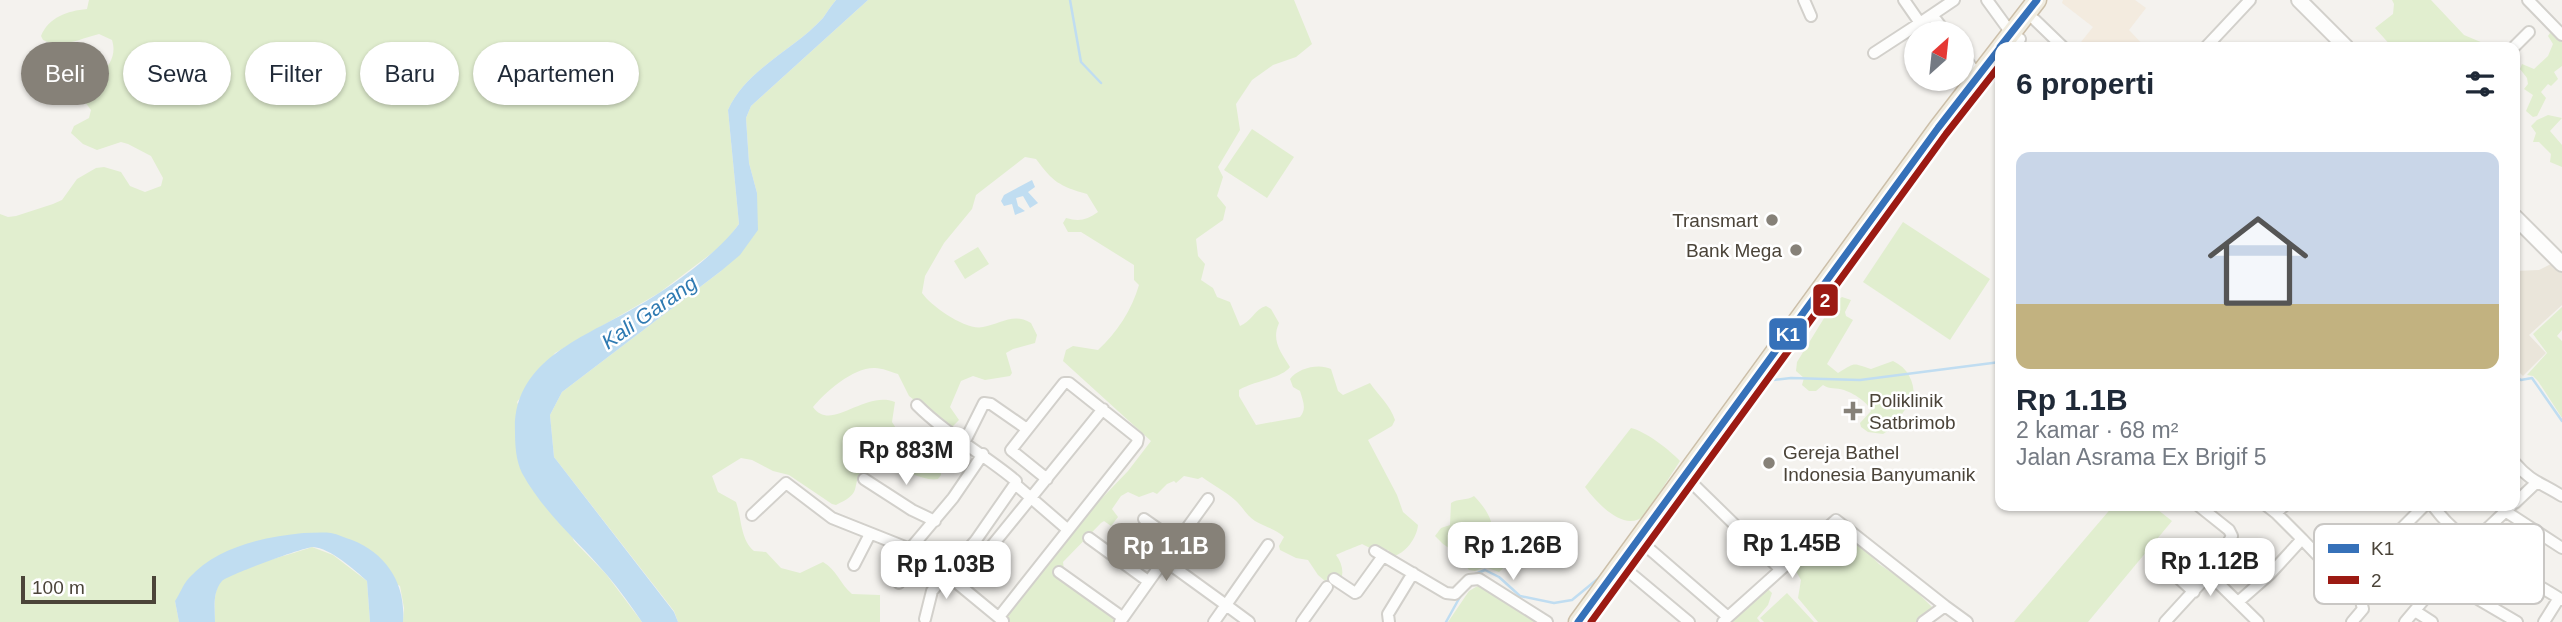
<!DOCTYPE html>
<html lang="id">
<head>
<meta charset="utf-8">
<style>
	:root { --surface:#fff; --page:#f6f6f7; --text:#1f2937; --muted:#747a83; --line:#e0e1e3; --accent:#868178 }
	body { margin:0; font-family:Arial,sans-serif; background:var(--page); color:var(--text); height:100vh; display:flex; flex-direction:column; font-size:26px; white-space:nowrap }
	* { box-sizing:border-box; margin:0 }
	p { font-size:23px; color:var(--muted) }
	.icon { flex:none; width:38px; height:38px; fill:none; stroke:currentColor; stroke-width:2; stroke-linecap:round; stroke-linejoin:round }
	.map { position:relative; flex:1; overflow:hidden }
	.panel { position:absolute; left:1995px; top:42px; width:525px; height:469px; display:flex; flex-direction:column; background:var(--surface); border-radius:14px; box-shadow:0 2px 5px #0004 }
	.panel>* { flex:none }
	.guide { position:absolute; left:21px; top:42px; width:665px; height:63px; display:flex; gap:14px }
	.needle { width:46px; rotate:27deg }
	.fabs { position:absolute; left:1904px; top:21px; display:grid; gap:14px }
	.fabs a { display:grid; place-items:center; width:70px; height:70px; border-radius:50%; background:var(--surface); box-shadow:0 2px 5px #0004; font-size:35px }
	.scale { position:absolute; left:21px; bottom:18px; width:135px; box-sizing:border-box; padding-left:7px; border:4px solid #4b4439; border-top:0; font-size:19px; line-height:24px; white-space:nowrap; color:#4b4439; -webkit-text-stroke:5px #fff; paint-order:stroke }
	.price { position:absolute; translate:-50% -60px; padding:0 16px; border-radius:14px; background:#fff; color:#222; font-size:23px; line-height:46px; filter:drop-shadow(0 2px 4px #0008) }
	.price::after { content:''; position:absolute; left:50%; top:42px; width:21px; height:16px; margin-left:-10px; background:inherit; clip-path:polygon(0 0,100% 0,50% 100%) }
	.price.selected { background:var(--accent); color:#fff }
	ul { padding:0; list-style:none }
	li { display:grid; align-content:center; gap:14px; height:371px; padding:0 21px }
	li+li { border-top:2px solid var(--line) }
	li span { display:grid; place-items:center; height:217px; border-radius:14px; color:#555 }
	li>.icon { margin-inline-start:auto }
	span .icon { width:126px; height:126px; fill:#fffc; stroke-width:1 }
	li b { font-size:30px }
	h2 { display:flex; justify-content:space-between; align-items:center; height:84px; padding:0 21px; font-size:30px }
	.chip { padding:0 24px; border-radius:32px; background:var(--surface); box-shadow:0 2px 5px #0004; font-size:24px; line-height:63px }
	.chip.selected { background:var(--accent); color:#fff }
	.map>svg:first-child { display:block }
	.commercial { fill:#f3ebdf }
	.education { fill:#eae5da }
	.green { fill:#e1eecf }
	.water { fill:#c0ddf1 }
	.lines { fill:none; stroke-linecap:round; stroke-linejoin:round }
	.stream { stroke:#c0ddf1; stroke-width:2.5 }
	.minor-casing { stroke:#d2d0cb; stroke-width:14 }
	.tertiary-casing { stroke:#d2d0cb; stroke-width:18 }
	.trunk-casing { stroke:#ccbfa9; stroke-width:21 }
	.minor { stroke:#fdfdfc; stroke-width:10 }
	.tertiary { stroke:#fdfdfc; stroke-width:14 }
	.trunk { stroke:#f0ece0; stroke-width:18 }
	.bus-1-casing { stroke:#fff; stroke-width:12 }
	.bus-2-casing { stroke:#fff; stroke-width:12 }
	.bus-1 { stroke:#3671b9; stroke-width:7 }
	.bus-2 { stroke:#9c1a13; stroke-width:7 }
	.poi-dot { fill:#868178; stroke:#fff; stroke-width:2.5 }
	.labels { text-anchor:middle; dominant-baseline:central; stroke-width:5; stroke-linejoin:round; paint-order:stroke }
	.poi-label { font-size:19px; fill:#4b4439; stroke:#fff; text-anchor:end }
	.water-label { font-size:21px; font-style:italic; fill:#2e7ab2; stroke:#fff }
	.key { fill:#fff; stroke:#c9c7c4; stroke-width:2 }
	.key-label { font-size:19px; fill:#4b4439 }
	.line-badge { stroke:#fff; stroke-width:2.5 }
	.badge-label { font-size:19px; text-anchor:middle; font-weight:bold; fill:#fff }
</style>
</head>
<body>
<div class="map">
<svg width="2562" height="622" viewBox="0 0 2562 622">
	<rect width="100%" height="100%" fill="#f4f2ee"/>
	<path class="commercial" d="M2063 0H2135L2146 8 2129 30 2145 47H2077L2093 27 2062 3Z"/>
	<path class="education" d="M2555 262 2562 269V305L2529 335 2546 353 2523 376 2515 368V271L2539 270Z"/>
	<path class="green" d="M89 0H836C831 6 827 12 823 18 794 50 746 69 728 110L739 224 724 244 659 293 555 353 517 402 574 541 606 574 642 622H403L404 608 400 586 303 533 175 601 179 622H0V214L8 217 16 216 53 204 62 200 77 179 96 168 104 167 121 172 130 186 145 192 161 186 163 178 151 156 128 144 121 142 97 150 83 144 71 133 74 126 89 118 91 110 79 94C94 79 120 65 112 40L99 34C79 39 62 49 43 40L41 36C49 17 67 11 87 9Z
		M868 0H1294L1312 44 1296 57 1273 65 1252 80 1236 104 1240 130 1218 167 1223 177 1217 196 1226 207 1223 220 1196 239 1198 256 1205 264 1201 280 1213 288 1217 297 1230 302 1240 326C1251 322 1255 309 1266 306L1271 309 1279 323C1271 341 1281 352 1290 367 1281 379 1253 381 1239 390V396L1256 425 1300 417C1307 409 1303 401 1300 391L1293 387 1290 379C1298 368 1319 363 1331 369L1338 391 1343 395 1370 383C1379 396 1390 405 1395 420L1392 426 1368 440 1397 495 1403 512 1418 525C1417 538 1405 554 1393 556L1388 550 1376 551 1362 544C1358 546 1339 553 1336 555 1343 564 1345 576 1338 585L1331 586 1318 575 1308 560 1296 558 1280 550 1279 546 1284 537C1276 529 1265 527 1255 521 1247 516 1242 506 1235 500 1225 491 1213 485 1202 477L1198 479 1184 476 1176 483 1174 481 1167 484 1157 494 1153 492 1139 497 1128 492 1121 496 1112 509 1118 517 1111 526 1104 521 1101 523 1063 562 1064 571 1116 617V622H1007L1006 615 1081 520 1128 471 1151 441 1063 361 1066 350 1073 346 1098 350C1117 333 1132 309 1139 285L1134 280V265L1081 232H1068L1063 223 1066 218C1079 222 1087 220 1098 212L1087 194C1059 186 1053 182 1036 159L1025 157 976 195 972 209 944 243 925 276 922 293C931 306 966 331 983 327 1000 324 1014 312 1031 323L1037 335 1035 343 1013 349 1006 353 1012 373 1010 376 985 380 973 376 961 381 950 407 959 420 953 426H948L909 396 898 374C891 372 882 368 875 368 854 367 825 392 813 407 831 433 864 390 895 402L892 422 911 452 929 464 941 466V475L938 479C924 482 907 469 892 469L882 458H878L860 472C852 491 861 493 836 505L832 504 789 475 773 471 752 460 741 458 712 476 718 492 736 502C742 519 740 539 754 551L766 552 781 568 800 573 823 562C837 570 840 584 852 594L880 595V622H678L674 611 554 457 550 415 562 392 721 271 757 193 749 163 746 118 751 106Z
		M2392 0H2431L2464 35 2483 43 2479 47H2392L2375 28 2393 14 2394 4Z
		M2552 30 2562 37V66L2554 72 2558 79 2551 86 2548 84 2541 92 2546 98 2537 116 2533 117 2526 111 2533 95 2524 89 2528 84 2527 78 2520 69 2522 64 2534 69 2548 56 2553 44 2548 36Z
		M2548 115 2562 118 2550 131 2562 145V167L2550 162 2551 154 2539 142H2533L2536 133 2531 126 2537 120Z
		M1252 129 1294 157 1267 198 1224 170Z
		M1903 222 1990 279 1950 340 1863 282Z
		M978 247 989 264 965 279 954 261Z
		M1842 297 1851 300 1845 312 1846 316 1853 320 1827 364 1838 373C1857 362 1851 363 1871 369L1893 361C1908 368 1914 381 1914 397L1892 428 1883 434 1868 432 1861 427 1860 423 1871 411C1868 402 1853 393 1844 390 1836 387 1830 390 1823 385L1816 391H1809L1802 385 1804 378 1796 371 1797 362 1834 302Z
		M2562 307V330L2557 336 2562 341V418L2538 381 2533 376 2527 375 2547 353 2533 334Z
		M1631 428C1645 431 1670 450 1680 461L1645 515C1625 534 1597 503 1585 487Z
		M1474 496C1486 508 1493 520 1494 537L1514 555 1511 561 1499 572 1485 567 1475 571 1469 570 1456 553 1443 544 1435 536 1441 528 1450 525 1451 503C1458 498 1467 501 1474 496Z
		M2113 506H2153L2172 521 2088 622H2014Z
		M1838 522 1879 564 1909 584 1934 609 1918 622H1818L1798 598 1801 580 1793 566Z
		M312 547 333 555 367 581 370 622H215C215 608 212 590 223 579 234 568 294 554 312 547Z
		M1481 584 1542 622H1448L1469 591Z
		M1768 589 1772 593 1768 605 1757 618 1760 622H1728L1764 590Z
		M1787 593 1814 622H1764L1760 618Z"/>
	<path class="water" d="M836 0H868L751 106 746 118 749 163 757 193 758 230 740 255 721 271 562 392 550 415 554 457 674 612 678 622H642C631 606 620 590 607 575 579 542 543 512 522 473 516 461 515 445 515 432 512 360 585 337 636 307 670 288 717 254 739 224L728 110C746 69 794 50 823 18 827 12 831 6 836 0Z
		M1032 180 1035 187 1028 192 1038 203 1030 208 1023 196 1016 198 1018 206 1025 211 1015 215 1012 204 1004 206 1001 201 1004 195Z
		M303 533C312 533 322 532 331 533 338 534 345 538 352 540 387 554 406 584 403 622H370L367 581C355 570 330 548 313 547 305 547 227 575 222 581 212 593 215 608 215 622H179L175 601C180 594 183 584 189 578 217 547 263 537 303 533Z"/>
	<g class="lines">
		<path class="stream" d="M1070 0 1081 62 1101 83
			M2515 376 2521 380 2532 378 2562 421
			M1763 381 1791 378 1860 380 2000 362
			M1473 575 1485 570 1499 577 1520 596 1554 603 1572 600 1600 577
			M1446 622 1461 595"/>
		<defs>
			<path id="minor" d="M1804 0 1811 16
				M1904 0 1920 23 1954 0
				M1987 0 2011 33 2020 39
				M2528 0 2562 35
				M1933 16 1946 33
				M2035 20 2063 47
				M2206 47 2250 0
				M2514 47 2529 32
				M1874 53 1920 23
				M1962 54 1978 76
				M917 405C947 435 984 454 1016 481L1015 484 1067 529
				M964 443 984 403 991 404 1027 429
				M2515 463C2531 482 2542 483 2562 496
				M864 479 912 510 935 521
				M1692 483 1780 569
				M2515 503 2536 483
				M2267 506 2276 513 2284 506
				M2433 506C2464 548 2518 572 2562 600
				M2505 511 2562 548
				M752 515 786 483 832 518 910 549 946 574 1003 621
				M1144 519 1177 542
				M1089 538 1148 581
				M2302 539 2361 601 2363 609 2352 622
				M1639 540 1728 617 1723 622
				M910 549 953 498 983 454
				M1375 551 1446 593 1455 594 1469 580 1479 579 1547 622
				M2152 554 2194 592
				M1164 560 1208 499
				M854 565 870 534
				M1628 571 1689 622
				M1059 572 1122 617
				M2209 574 2258 622
				M2442 578 2517 622
				M1334 579 1355 593 1357 592 1383 556
				M2351 579 2424 506
				M899 583 914 552
				M960 585 1103 409
				M2238 602 2270 574 2302 539 2276 513
				M2415 611 2432 622
				M999 617 1137 443 1138 438 1069 383H1064L1011 450 1047 479
				M1728 617 1836 520 1945 606
				M925 619 932 591 976 540 1015 484
				M1120 622 1164 560 1226 605 1214 622
				M1249 622 1226 605 1268 545
				M1302 622 1327 587
				M1389 622 1388 614 1413 573
				M1923 622 1945 606 1967 622
				M2165 622 2209 574 2232 536 2229 530 2199 506
				M2405 622 2472 543 2511 506
				M2544 622 2559 598"/>
			<path id="tertiary" d="M2299 0 2346 47
				M2515 217 2562 264"/>
			<path id="trunk" d="M1578 622 1938 128 2037 0"/>
		</defs>
		<use href="#minor" class="minor-casing"/>
		<use href="#tertiary" class="tertiary-casing"/>
		<use href="#trunk" class="trunk-casing"/>
		<use href="#minor" class="minor"/>
		<use href="#tertiary" class="tertiary"/>
		<use href="#trunk" class="trunk"/>
		<defs>
			<path id="bus-1" d="M2000 47 2037 0
				M1578 622 1938 128 2000 48"/>
			<path id="bus-2" d="M1591 622 1946 134 2000 65"/>
		</defs>
		<use href="#bus-1" class="bus-1-casing"/>
		<use href="#bus-2" class="bus-2-casing"/>
		<use href="#bus-1" class="bus-1"/>
		<use href="#bus-2" class="bus-2"/>
	</g>
	<g class="poi-dot">
		<circle cx="1772" cy="220" r="7"/>
		<circle cx="1796" cy="250" r="7"/>
		<path d="M1849.5 400.5h7v7h7v7h-7v7h-7v-7h-7v-7h7z"/>
		<circle cx="1769" cy="463" r="7"/>
	</g>
	<g class="labels">
		<g class="poi-label">
			<text x="1758" y="220">Transmart</text>
			<text x="1782" y="250">Bank Mega</text>
			<text x="1869" y="400" text-anchor="start">Poliklinik<tspan x="1869" dy="22">Satbrimob</tspan></text>
			<text x="1783" y="452" text-anchor="start">Gereja Bathel<tspan x="1783" dy="22">Indonesia Banyumanik</tspan></text>
		</g>
		<g class="water-label">
			<text transform="translate(649 312) rotate(-35)">Kali Garang</text>
		</g>
	</g>
	<rect x="2314" y="524" width="230" height="80" rx="10" class="key"/>
	<rect x="2328" y="544" width="31" height="9" fill="#3671b9"/>
	<rect x="2328" y="576" width="31" height="8" fill="#9c1a13"/>
	<g class="key-label">
		<text x="2371" y="555">K1</text>
		<text x="2371" y="587">2</text>
	</g>
	<g class="line-badge">
		<rect x="1812" y="283" width="27" height="34" rx="7" fill="#9c1a13"/>
		<rect x="1768" y="317" width="40" height="34" rx="7" fill="#3671b9"/>
	</g>
	<g class="badge-label">
		<text x="1825" y="307">2</text>
		<text x="1788" y="341">K1</text>
	</g>
</svg>
<div class="fabs">
<a><svg class="needle" viewBox="-14 -14 28 28"><path d="M0-13l5 13h-10z" fill="#e53935"/><path d="M0 13l5-13h-10z" fill="#747a83"/></svg></a>
</div>
<div class="scale">100 m</div>
<b class="price" style="left:906px;top:487px">Rp 883M</b>
<b class="price" style="left:1792px;top:580px">Rp 1.45B</b>
<b class="price" style="left:1513px;top:582px">Rp 1.26B</b>
<b class="price selected" style="left:1166px;top:583px">Rp 1.1B</b>
<b class="price" style="left:2210px;top:598px">Rp 1.12B</b>
<b class="price" style="left:946px;top:601px">Rp 1.03B</b>
<div class="guide">
<a class="chip selected">Beli</a>
<a class="chip">Sewa</a>
<a class="chip">Filter</a>
<a class="chip">Baru</a>
<a class="chip">Apartemen</a>
</div>
<section class="panel">
<h2>6 properti<svg class="icon" aria-label="filters" viewBox="0 0 24 24"><path d="M4 7h16M4 17h16"/><circle cx="9" cy="7" r="2"/><circle cx="15" cy="17" r="2"/></svg></h2>
<ul>
<li><span style="background:linear-gradient(#c9d6e8 70%,#c2b280 0)"><svg class="icon" aria-label="home" viewBox="0 0 24 24"><path d="M3 11l9-7 9 7M6 9v11h12V9"/></svg></span><div><b>Rp 1.1B</b><p>2 kamar · 68 m²</p><p>Jalan Asrama Ex Brigif 5</p></div></li>
</ul>
</section>
</div>
</body>
</html>
